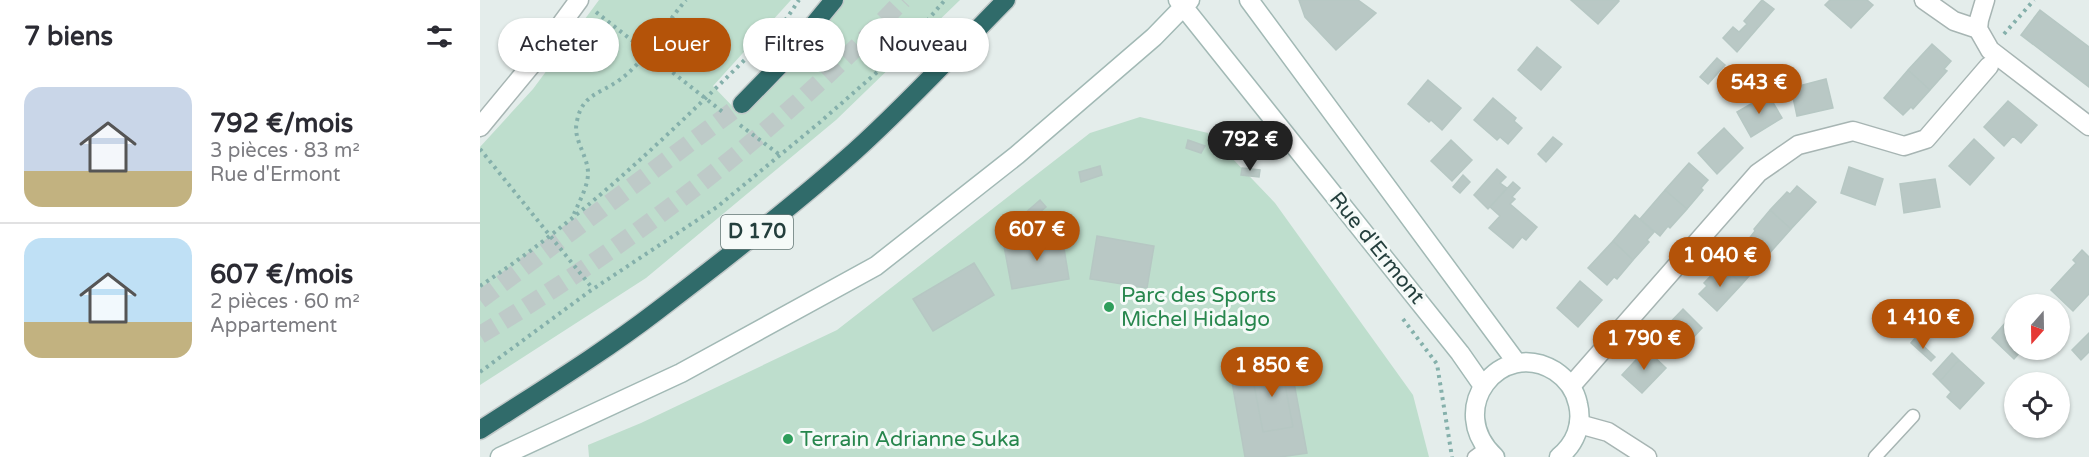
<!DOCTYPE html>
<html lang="fr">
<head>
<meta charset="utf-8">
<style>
	:root { --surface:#fff; --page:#f2f2f3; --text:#2b2b33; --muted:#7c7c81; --line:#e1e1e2; --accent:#b45309 }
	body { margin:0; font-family:"Varela Round",sans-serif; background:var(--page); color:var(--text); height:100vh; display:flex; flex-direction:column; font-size:22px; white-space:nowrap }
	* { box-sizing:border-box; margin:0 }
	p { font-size:20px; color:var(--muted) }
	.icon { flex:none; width:33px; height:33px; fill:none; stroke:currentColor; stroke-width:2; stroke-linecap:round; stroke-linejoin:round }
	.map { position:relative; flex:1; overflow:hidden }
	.sheet { display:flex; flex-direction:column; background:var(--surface); width:480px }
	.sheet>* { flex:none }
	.top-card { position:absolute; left:18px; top:18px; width:570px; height:54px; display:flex; gap:12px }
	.needle { width:39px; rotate:200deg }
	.tools { position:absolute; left:1524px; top:294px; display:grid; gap:12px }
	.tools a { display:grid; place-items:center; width:66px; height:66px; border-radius:50%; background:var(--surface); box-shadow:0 2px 4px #0004; font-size:30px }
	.price { position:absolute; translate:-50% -51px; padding:0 14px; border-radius:21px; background:var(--accent); color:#fff; font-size:20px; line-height:39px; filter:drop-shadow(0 2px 3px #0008) }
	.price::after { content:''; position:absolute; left:50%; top:36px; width:18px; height:14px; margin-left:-9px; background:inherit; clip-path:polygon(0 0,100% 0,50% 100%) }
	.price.selected { background:#222; color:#fff }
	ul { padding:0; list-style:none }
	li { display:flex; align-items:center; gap:18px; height:150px; padding:0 24px }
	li+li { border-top:2px solid var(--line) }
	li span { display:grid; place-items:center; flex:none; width:168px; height:120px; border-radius:18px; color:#555 }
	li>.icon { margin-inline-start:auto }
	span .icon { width:72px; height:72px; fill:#fffc; stroke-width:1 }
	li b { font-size:26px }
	h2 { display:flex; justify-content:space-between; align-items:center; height:72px; padding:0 24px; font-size:26px }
	.chip { padding:0 21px; border-radius:27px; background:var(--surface); box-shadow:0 2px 4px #0004; font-size:21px; line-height:54px }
	.chip.selected { background:var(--accent); color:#fff }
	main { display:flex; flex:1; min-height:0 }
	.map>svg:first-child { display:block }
	.green { fill:#bedecd }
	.building { fill:#b9c8c5; stroke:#b6c7c3; stroke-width:1.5 }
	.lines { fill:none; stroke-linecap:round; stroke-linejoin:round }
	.highway-tunnel { stroke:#becac8; stroke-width:18; stroke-dasharray:18 9; stroke-linecap:butt }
	.lane-casing { stroke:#a7b5b3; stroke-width:15 }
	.street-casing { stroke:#a7b5b3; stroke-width:21 }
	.secondary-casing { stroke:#a2b9b5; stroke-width:21 }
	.highway-casing { stroke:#c2c9c9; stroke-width:21 }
	.path { stroke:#85b0ab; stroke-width:4; stroke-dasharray:3 4.5; stroke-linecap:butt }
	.lane { stroke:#fff; stroke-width:12 }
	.street { stroke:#fff; stroke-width:18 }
	.secondary { stroke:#fff; stroke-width:18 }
	.highway { stroke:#306b6a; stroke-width:18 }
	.leisure-dot { fill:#2e9e5b; stroke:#f5faf8; stroke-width:2 }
	.labels { text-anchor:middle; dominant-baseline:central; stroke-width:6; stroke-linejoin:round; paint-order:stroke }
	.shield { fill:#f5faf8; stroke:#637775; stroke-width:1.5 }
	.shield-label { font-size:20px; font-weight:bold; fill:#243f3d }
	.street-label { font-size:21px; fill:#243f3d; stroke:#f5faf8 }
	.leisure-label { font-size:21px; fill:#27864d; stroke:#f5faf8; text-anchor:start }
</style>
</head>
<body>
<main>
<section class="sheet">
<h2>7 biens<svg class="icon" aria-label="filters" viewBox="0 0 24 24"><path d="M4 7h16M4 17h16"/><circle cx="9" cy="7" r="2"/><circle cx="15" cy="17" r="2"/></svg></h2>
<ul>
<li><span style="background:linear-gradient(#c9d6e8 70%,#c2b280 0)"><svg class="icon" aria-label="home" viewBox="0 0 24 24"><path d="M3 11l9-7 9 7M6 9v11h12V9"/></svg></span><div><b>792 €/mois</b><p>3 pièces · 83 m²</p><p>Rue d'Ermont</p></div></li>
<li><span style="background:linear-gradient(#bfe0f5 70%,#c2b280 0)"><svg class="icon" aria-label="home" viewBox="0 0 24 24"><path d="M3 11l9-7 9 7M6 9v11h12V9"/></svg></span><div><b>607 €/mois</b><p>2 pièces · 60 m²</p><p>Appartement</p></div></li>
</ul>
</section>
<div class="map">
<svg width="1609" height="457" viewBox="0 0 1609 457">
	<rect width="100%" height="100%" fill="#e4edeb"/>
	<path class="green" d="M119 0H311L233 86 256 110 363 0H480L356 120 166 278 0 385V147L53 89Z
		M660 117 728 133 795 203 933 395 949 457H109L108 445 161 423 357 330 610 133Z"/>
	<path class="building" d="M819 0H878L896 13 856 50 825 17Z
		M1091 0H1138L1139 1 1118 24Z
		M1282 0 1294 9 1257 52 1243 38 1253 27 1259 32 1267 24 1264 21Z
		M1350 0H1387L1393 5 1371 28 1345 5Z
		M1560 10 1609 47V87L1541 35Z
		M1452 44 1471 61 1464 69 1467 71 1450 90 1428 70Z
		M1057 47 1081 67 1061 90 1038 70Z
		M1237 58 1245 65 1228 84 1220 77Z
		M1428 70 1450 90 1433 109 1431 107 1423 115 1404 98Z
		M1346 79 1353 108 1317 116 1311 88Z
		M948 80 981 108 962 130 951 120 949 122 928 104Z
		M1288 94 1302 118 1271 137 1257 112Z
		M1013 98 1036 118 1034 121 1042 128 1028 144 1020 137 1017 140 994 120Z
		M1528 101 1557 125 1541 143 1533 136 1524 146 1504 127Z
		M1244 128 1263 148 1237 174 1218 153Z
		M1073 137 1082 144 1066 162 1058 154Z
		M1494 139 1514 158 1490 185 1469 166Z
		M708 140 725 146 721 153 706 148Z
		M971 140 992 160 972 181 951 161Z
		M1209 163 1228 180 1221 188 1223 190 1207 209 1185 190Z
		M620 166 622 175 601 182 599 172Z
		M1369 167 1403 179 1395 205 1361 193Z
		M762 168 780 170 779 177 761 175Z
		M1017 169 1026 177 1020 183 1027 188 1008 209 994 195Z
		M983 175 990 182 980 193 973 187Z
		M1455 179 1460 207 1424 213 1420 184Z
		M1033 182 1040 188 1032 197 1035 199 1030 204 1057 227 1046 240 1042 237 1033 248 1009 228 1020 216 1010 207Z
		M1317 186 1336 202 1311 229 1290 210 1307 192 1310 194Z
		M1185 190 1207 209 1190 228 1188 226 1180 236 1160 219Z
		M560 200 566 207 550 221 544 214Z
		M1290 210 1311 229 1287 256 1268 240 1275 231 1274 229Z
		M1155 215 1174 232 1167 240 1169 242 1153 260 1133 241Z
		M582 236 589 279 532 289 524 246Z
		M617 236 674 246 667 288 610 279Z
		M1268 240 1287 256 1262 284 1241 265 1257 247 1260 249Z
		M1133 241 1153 260 1137 279 1134 277 1127 285 1108 268Z
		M1602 250 1609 257V294L1593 311 1571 290 1596 263 1593 260Z
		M494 263 514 295 453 331 433 299Z
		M1241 265 1262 284 1237 311 1219 294 1227 286 1224 283Z
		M1100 281 1122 300 1098 327 1077 308Z
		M1203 309 1222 328 1198 354 1178 335Z
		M1534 313V350H1542L1534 359 1512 338Z
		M1609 333V352L1601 360 1592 350Z
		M1435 338 1455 357 1451 361 1431 343Z
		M1166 349 1186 368 1162 393 1142 375Z
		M808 350 827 453 800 457H765L748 359Z
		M1472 353 1479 360 1460 381 1453 374Z
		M1479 360 1504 383 1480 409 1467 397 1471 392 1460 381Z
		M801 364 813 427 783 432 771 369Z"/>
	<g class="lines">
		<path class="highway-tunnel" d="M0 300 262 104
			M0 335C152 244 301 129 423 0"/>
		<defs>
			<path id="lane" d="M994 457 1006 448
				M1395 457 1433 416"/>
			<path id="street" d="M1444 0 1474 21 1498 29
				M1505 0 1499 20 1498 29 1510 50 1609 126
				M0 127 52 64 99 0
				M1091 386 1278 173 1318 145 1373 131 1424 146 1446 139 1509 66
				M1099 424 1128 432 1167 457"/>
			<path id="secondary" d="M698 0 980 353 1003 386
				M769 0 1037 363
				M20 457 201 373 396 266 537 155 674 37 710 0
				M1015 457C964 410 1020 337 1075 371 1087 379 1095 390 1098 404 1103 425 1095 444 1079 457"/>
			<path id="highway" d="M262 104 303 62 354 0
				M0 430C60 391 121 354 177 311 244 260 312 207 375 151 428 103 476 51 526 0"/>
		</defs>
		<use href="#lane" class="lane-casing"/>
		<use href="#street" class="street-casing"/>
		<use href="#secondary" class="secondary-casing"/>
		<use href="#highway" class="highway-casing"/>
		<path class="path" d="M116 12 244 113
			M1524 34 1554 0
			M260 125 300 155
			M0 149 113 289
			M94 214C99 202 107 188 108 175 109 156 92 140 97 121 102 95 119 94 138 81 168 60 183 26 206 0
			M0 286C114 211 211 113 307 18L319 0
			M923 319 957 364 972 457
			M0 372 110 291 237 207 339 123 419 53 465 0"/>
		<use href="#lane" class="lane"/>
		<use href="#street" class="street"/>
		<use href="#secondary" class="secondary"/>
		<use href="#highway" class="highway"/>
	</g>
	<g class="leisure-dot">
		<circle cx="629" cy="307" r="6"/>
		<circle cx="308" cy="439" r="6"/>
	</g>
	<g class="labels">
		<rect class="shield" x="241" y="215" width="72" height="34" rx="4.5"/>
		<g class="shield-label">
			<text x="277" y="232">D 170</text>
		</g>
		<g class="street-label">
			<text transform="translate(897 248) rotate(51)">Rue d'Ermont</text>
		</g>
		<g class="leisure-label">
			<text x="641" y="295">Parc des Sports<tspan x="641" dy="24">Michel Hidalgo</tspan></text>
			<text x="320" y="439">Terrain Adrianne Suka</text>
		</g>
	</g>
</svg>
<div class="tools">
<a><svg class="needle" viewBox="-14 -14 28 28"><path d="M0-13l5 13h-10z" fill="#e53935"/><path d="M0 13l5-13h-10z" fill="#7c7c81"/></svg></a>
<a><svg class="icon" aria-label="locate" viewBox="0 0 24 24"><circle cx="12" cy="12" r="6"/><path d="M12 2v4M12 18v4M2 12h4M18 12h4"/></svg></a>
</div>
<b class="price" style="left:1279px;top:115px">543 €</b>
<b class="price selected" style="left:770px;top:172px">792 €</b>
<b class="price" style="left:557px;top:262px">607 €</b>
<b class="price" style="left:1240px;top:288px">1 040 €</b>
<b class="price" style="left:1443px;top:350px">1 410 €</b>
<b class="price" style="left:1164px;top:371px">1 790 €</b>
<b class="price" style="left:792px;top:398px">1 850 €</b>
<div class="top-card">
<a class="chip">Acheter</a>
<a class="chip selected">Louer</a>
<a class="chip">Filtres</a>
<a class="chip">Nouveau</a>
</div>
</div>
</main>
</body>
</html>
